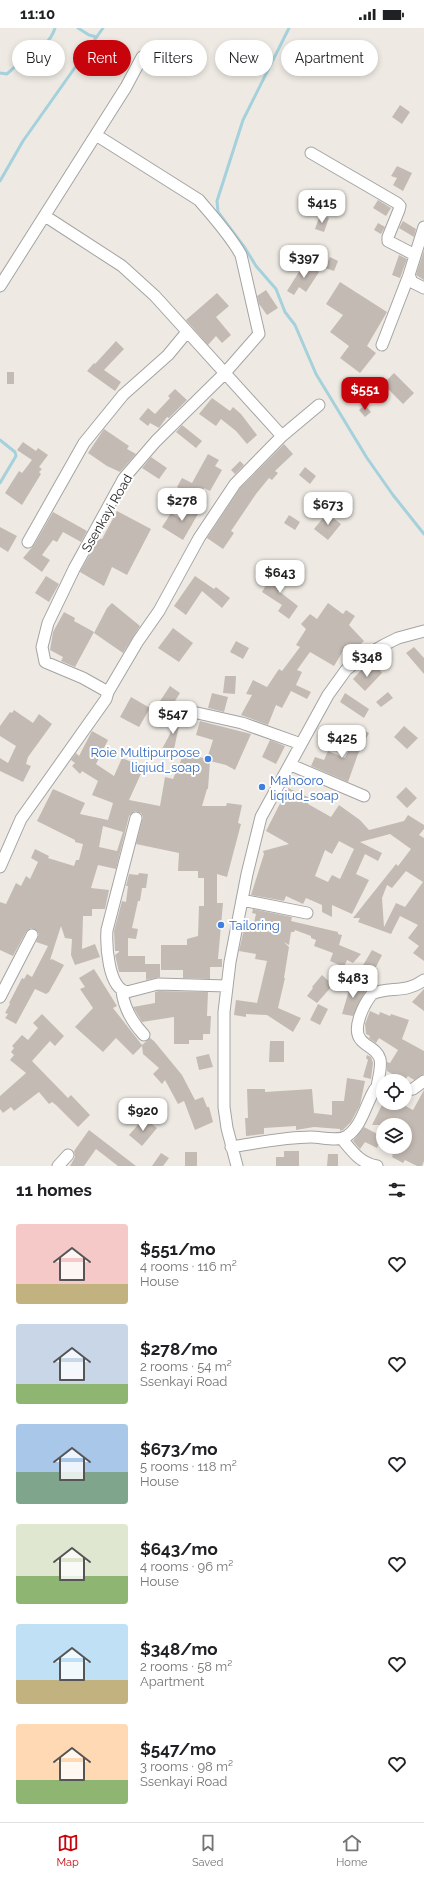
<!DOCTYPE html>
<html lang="en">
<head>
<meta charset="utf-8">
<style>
	:root { --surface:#fff; --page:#f2f2f2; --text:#202124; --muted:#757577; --line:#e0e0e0; --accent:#c7040c }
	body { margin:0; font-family:Raleway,sans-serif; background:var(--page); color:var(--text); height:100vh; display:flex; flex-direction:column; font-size:15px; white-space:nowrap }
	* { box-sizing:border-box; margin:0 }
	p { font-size:13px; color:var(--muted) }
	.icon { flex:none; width:22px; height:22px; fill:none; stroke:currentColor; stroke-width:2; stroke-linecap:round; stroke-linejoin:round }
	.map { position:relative; height:1138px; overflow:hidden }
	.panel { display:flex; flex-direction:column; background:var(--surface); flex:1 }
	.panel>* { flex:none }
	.hud { position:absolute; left:12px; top:12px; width:400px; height:36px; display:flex; gap:8px }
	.tools { position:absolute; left:376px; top:1046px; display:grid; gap:8px }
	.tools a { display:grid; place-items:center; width:36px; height:36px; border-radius:50%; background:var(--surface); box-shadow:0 2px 6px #0003; font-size:20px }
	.price { position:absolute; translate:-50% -34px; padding:0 9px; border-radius:8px; background:#fff; color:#222; font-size:13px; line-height:26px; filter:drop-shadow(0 1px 2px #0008) }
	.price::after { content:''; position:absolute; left:50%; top:24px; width:12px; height:9px; margin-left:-6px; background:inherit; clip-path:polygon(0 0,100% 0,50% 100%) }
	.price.selected { background:var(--accent); color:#fff }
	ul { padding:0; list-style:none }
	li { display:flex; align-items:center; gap:12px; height:100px; padding:0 16px }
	li span { display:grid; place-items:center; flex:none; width:112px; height:80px; border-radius:4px; color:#555 }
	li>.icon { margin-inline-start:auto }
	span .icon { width:48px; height:48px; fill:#fffc; stroke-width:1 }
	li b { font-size:17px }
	h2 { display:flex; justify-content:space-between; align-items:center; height:48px; padding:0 16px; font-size:17px }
	.chip { padding:0 14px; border-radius:18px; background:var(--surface); box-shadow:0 2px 6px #0003; font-size:14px; line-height:36px }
	.chip.selected { background:var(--accent); color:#fff }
	.status { display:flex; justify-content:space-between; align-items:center; height:28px; padding:0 20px; background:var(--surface); direction:ltr }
	.status svg { height:11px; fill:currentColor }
	.tabs { display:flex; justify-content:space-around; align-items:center; height:56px; border-top:1px solid var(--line); background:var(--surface); font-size:11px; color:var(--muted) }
	.tabs a { display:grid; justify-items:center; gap:2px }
	.tabs .selected { color:var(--accent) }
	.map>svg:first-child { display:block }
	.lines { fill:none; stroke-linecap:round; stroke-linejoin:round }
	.stream { stroke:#a4d1db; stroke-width:3 }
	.building { fill:#c3bab3; fill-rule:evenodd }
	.minor-casing { stroke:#a4a4a4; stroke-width:13 }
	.minor { stroke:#fff; stroke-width:11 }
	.shop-dot { fill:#3f7fe0; stroke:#fff; stroke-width:1.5 }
	.labels { text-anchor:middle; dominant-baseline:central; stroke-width:4; stroke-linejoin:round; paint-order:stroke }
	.street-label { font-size:13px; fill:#1d1d1d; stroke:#fff }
	.shop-label { font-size:13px; fill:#366cbe; stroke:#fff; text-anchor:start }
</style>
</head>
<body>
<div class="status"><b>11:10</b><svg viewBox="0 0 49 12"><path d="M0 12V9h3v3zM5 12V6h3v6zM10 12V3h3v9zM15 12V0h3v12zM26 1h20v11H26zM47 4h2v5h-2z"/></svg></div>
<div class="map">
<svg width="424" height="1138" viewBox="0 0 424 1138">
	<rect width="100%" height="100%" fill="#eeeae3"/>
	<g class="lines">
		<path class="stream" d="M78 0 89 7 97 9
			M289 0 243 92 217 173 218 184 245 220 256 238 276 261 285 284 295 297 316 346 367 430 393 467 424 506
			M0 45 7 46C14 39 23 33 28 25 41 21 51 13 55 0
			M0 153 23 113 103 0
			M0 412 15 424 16 428 0 455"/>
	</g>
	<path class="building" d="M400 77 410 84 402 96 392 89Z
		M397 138 412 145 403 163 393 157 397 150 391 148Z
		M378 172 391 180 386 188 373 180Z
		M320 187 329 190 324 204 315 201Z
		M403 193 416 201 414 209 399 200Z
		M378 195 385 199 381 206 374 202Z
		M424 222V252L416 247Z
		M399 227 407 231 400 250 392 247Z
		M330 229 338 233 334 243 325 240Z
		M305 234 319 244 306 264 299 259 294 267 287 263Z
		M340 254 387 284 367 318 376 325 360 345 340 330 349 318 330 304 343 287 326 276Z
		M266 262 278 280 267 287 259 276 257 268Z
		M217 265 229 278 216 289 231 307 222 315 216 308 208 317 186 292Z
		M116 313 124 321 104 342 121 354 115 363 87 343 94 335 95 336Z
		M7 344H14V356H7Z
		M394 345 414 365 403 376 383 356Z
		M175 361 187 372 169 390 167 389 159 400 150 395 148 398 139 391 148 380 155 386 170 370 168 368Z
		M212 370 230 383 233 379 241 386 257 407 247 416 236 403 221 391 216 398 199 386Z
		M365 377 371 384 365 389 359 382Z
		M182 397 202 413 196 420 176 404Z
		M104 401 129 418 127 421 136 426 120 444 107 438 88 425Z
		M23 414 36 423 38 420 48 427 39 439 42 441 39 444 41 446 22 477 5 465 19 443 22 445 32 432 17 422Z
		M284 416 293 426 275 443 278 445 272 452 269 450 256 466 231 503 234 505 223 521 207 510 240 460Z
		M208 426 219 432 215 438 222 442 210 463 204 460 198 470 177 459 182 450 192 455Z
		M151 429 167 440 159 451 142 440Z
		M240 433 244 437 235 446 231 442Z
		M305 439 316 448 310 456 299 447Z
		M193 474 202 479 183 512 162 499 171 485 183 492Z
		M117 483 151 501 127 547 112 539 104 558 80 544 99 510 102 511Z
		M53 484 87 503 81 514 63 504 57 514 53 512 42 527 50 532 42 544 23 530 34 517Z
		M327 485 341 496 328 512 314 501Z
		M289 487 300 494 295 502 284 495Z
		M0 499 17 508 8 524 0 519Z
		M274 544 278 547 279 545 289 550 280 564 298 578 289 591 278 583 282 577 262 564Z
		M46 548 59 556 49 574 35 565Z
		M195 548 214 561 216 559 230 570 222 580 202 563 186 587 174 578Z
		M112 575 140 598 123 625 94 605 107 580Z
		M328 575 343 586 346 582 355 588 349 597 364 613 348 628 343 623 334 638 310 624 297 642 302 644 296 657 311 664 307 671 291 663 282 680 276 677 268 697 241 687 252 667 246 666 253 652 267 659 279 641 282 643 300 619 296 617 306 601 301 596 310 586 317 591Z
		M64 584 75 590 74 593 94 604 75 639 61 633 63 629 50 622 53 604Z
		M173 600 193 615 179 634 158 620Z
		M236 613 249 620 243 631 230 624Z
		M414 619 424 630V646L406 625Z
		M365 638 370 644 377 639 382 645 365 663 353 651Z
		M225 648H236L235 666 223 665Z
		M170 658 180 665 175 673 168 678 160 673Z
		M388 664 393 670 381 679 376 674Z
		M212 665 228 669 224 684 208 680Z
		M345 665 369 681 364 690 340 674Z
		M131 669 150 680 139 699 120 689Z
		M14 682 33 695 39 686 52 696 28 729 26 736 31 738 23 754 0 743V730L8 735 16 718 0 708V698L10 684 12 685Z
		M174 687 181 688 173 726 162 721 170 706Z
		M200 693 251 706 235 742 226 737 210 733 208 761H207L202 778H226L227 775 242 777 238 795 241 796 227 849 217 846V875H223L218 931H222V939H210V951L183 950V942H161V917H187V911L198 908 199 878H204V850H198V843H178L179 825 136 816 143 789 141 785 135 783 129 788 116 841 98 837 91 860 109 862 105 881H92V888H83L82 921 95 916 100 929 75 937 71 927 72 911 65 910 61 898 50 932 52 931 64 937 49 964 46 966 35 961 16 996 5 990 8 986 5 985 10 976 9 975 22 950 24 951 27 946 32 949 48 918 36 914 39 907 38 904 31 900 26 904 13 928 0 922V874L6 876 16 855 21 858 26 848 30 851 38 834 31 830 35 821 49 828 48 830 74 838 76 832H79L83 816 75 814V812L37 793 53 761 85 775 80 786 108 792 113 775 92 767 98 753 82 743 80 746 72 738 75 735 71 732 76 725 79 728 92 703 108 712 96 736 114 748 122 730 144 739 129 772 160 778 165 749 173 751 184 725 207 731 213 712 196 707ZM103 798 123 804 117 823 99 819Z
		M404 698 418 710 407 721 394 709Z
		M359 700 369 705 358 726 348 754 311 738 315 729 324 732 328 723 345 730Z
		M270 712 285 718 276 736 262 729Z
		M406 759 417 770 407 780 396 769Z
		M288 760 310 770 308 776 331 789 339 777 360 792 369 802 404 793 408 787 424 797V801L419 807 424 810V933L413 925 419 918 408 910 418 897 400 888 391 906 358 894 360 890H353L396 836 398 838 411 821 390 806 360 814 382 825 378 833 365 826 356 846 369 852 352 886 332 877V889L322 884V877L306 870 303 876 286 868 284 873 251 867 264 826 263 823 289 816 266 803ZM339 813 354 821 340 851 332 847 328 854 315 848 325 822 332 826ZM406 843 423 854 405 879 396 875 384 899 382 870 387 857 392 860Z
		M139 845 148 846 146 860H142L140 873H138L132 900 138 901 136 911 128 910V928H145V936H160V949L146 952V944H119L115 927 119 924V923H115L114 903 122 873 126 874 128 858H126L129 846 138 847Z
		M253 881 292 889 291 893 338 904V906L342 907 339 917 361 926 353 935 347 932 344 939 330 933 333 925 314 918 316 912 311 910V908L295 902 294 904H291L289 917 284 914 289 919 284 950H285L278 980 301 990 293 1004 267 987 246 986V989L234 987 236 972 257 975 267 933 255 931 256 926 239 923 244 901 252 903 256 886 252 885Z
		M372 922 382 927 373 945 362 939Z
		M94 941 117 978 113 980 142 1017 150 1010 154 1013 182 1047 195 1072 203 1069 207 1079H209L213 1094 195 1102 184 1073 178 1076 165 1052 162 1056 153 1046 159 1040 143 1026 142 1018 133 1027 116 1010 103 1024 75 999 93 980 80 961 85 959 79 950Z
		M322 947 333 957 317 975 307 968 313 960 312 959Z
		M353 954 366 962 353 988 342 986 350 959Z
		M424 961V983L412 974Z
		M159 963 208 964 207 988H211L210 1006H203V1012H189V1016H174V989L142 994 133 979 155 975V964Z
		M318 976 328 981 320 997 310 992Z
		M370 983 379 987 380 984 390 988 391 986 409 992 402 1011 424 1023V1046L414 1052 408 1048 404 1053 387 1043V1034L390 1035 398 1022 379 1010 376 1015 369 1010 370 1008 366 1006 365 996Z
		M42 986 64 1008 55 1018 50 1013 32 1033 68 1070 71 1067 90 1087 78 1099 56 1077 52 1074 49 1076 39 1064 14 1083 11 1079 3 1085 0 1081V1068L26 1045 10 1032 14 1027 11 1024 14 1020 12 1018 22 1007 28 1012 38 1000 33 995Z
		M270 1013H284V1034H269Z
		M209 1026 213 1039 199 1042 196 1029Z
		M367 1027 371 1029 373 1035 371 1051 363 1049 368 1032 366 1030Z
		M347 1050 365 1053 360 1077 351 1094 343 1102 340 1103V1101L314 1099 296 1102V1098L264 1100V1106L246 1108 245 1090H248L247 1061H265V1064L312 1061 314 1085 332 1087V1073H344Z
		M424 1062V1133L422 1138H417L405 1132 403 1135 392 1129 393 1127 378 1117 377 1120 365 1114 360 1121 353 1113 364 1099 383 1109V1119H405V1097H372L383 1075H400L413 1082Z
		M144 1090 157 1100 142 1118 129 1107Z
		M89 1102 136 1138H118L96 1121 84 1138H70L75 1129 74 1123Z
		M284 1123H299V1138H276V1129H284Z
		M185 1124H197V1138H185Z
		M161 1125 169 1130 163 1138H152Z
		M328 1126H338V1138H327Z"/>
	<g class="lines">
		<defs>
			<path id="minor" d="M96 107 199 172C214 190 230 207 241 227L259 306 224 346 156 413 124 450 74 541 48 595 42 619 45 634 83 650 108 664
				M311 125 397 175 400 178 399 182 388 209V213L415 227
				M45 188 122 238 155 268 282 408
				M424 199 409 247 412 254 424 260
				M0 258 126 59 142 29
				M382 317 409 247
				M28 514 84 415 123 367 168 327 187 304
				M175 680 242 695 301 716
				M291 737 364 768
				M136 790 107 902C106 917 108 960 127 964L158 956 227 958
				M0 839 21 791 106 671 108 664 138 613 159 583 199 510 235 456 282 408 319 377
				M242 872 307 885
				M122 963C124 981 132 994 144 1007
				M0 969 32 907
				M377 1059C378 1051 382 1039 380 1031 377 1021 367 1019 361 1012 351 1001 364 976 372 966 390 958 405 966 424 952
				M405 1062 413 1061 424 1053
				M342 1111C352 1123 360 1135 377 1138
				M231 1119C258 1115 284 1109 311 1109 322 1109 338 1114 347 1108 362 1098 366 1075 375 1061L383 1059
				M58 1138 68 1127
				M237 1138 227 1100 224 1079V984L230 934 247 846 261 789 328 667 346 642 361 630 384 617 398 610 424 603"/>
		</defs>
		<use href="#minor" class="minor-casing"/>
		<use href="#minor" class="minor"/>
	</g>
	<g class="shop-dot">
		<circle cx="208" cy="731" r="4"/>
		<circle cx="262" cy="759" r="4"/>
		<circle cx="221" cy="897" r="4"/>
	</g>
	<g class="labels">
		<g class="street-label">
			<text transform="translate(107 485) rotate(-60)">Ssenkayi Road</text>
		</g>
		<g class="shop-label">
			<text x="200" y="724" text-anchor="end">Roie Multipurpose<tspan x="200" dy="15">liqiud_soap</tspan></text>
			<text x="270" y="752">Mahooro<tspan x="270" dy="15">liqiud_soap</tspan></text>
			<text x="229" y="897">Tailoring</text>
		</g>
	</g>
</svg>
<div class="tools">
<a><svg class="icon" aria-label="locate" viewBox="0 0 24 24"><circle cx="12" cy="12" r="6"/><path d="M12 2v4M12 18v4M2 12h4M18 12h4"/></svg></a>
<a><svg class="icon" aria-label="layers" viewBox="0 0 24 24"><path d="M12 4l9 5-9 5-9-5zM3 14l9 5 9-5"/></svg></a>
</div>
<b class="price" style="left:322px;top:196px">$415</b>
<b class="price" style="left:304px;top:251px">$397</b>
<b class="price selected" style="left:365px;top:383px">$551</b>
<b class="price" style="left:182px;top:494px">$278</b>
<b class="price" style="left:328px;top:498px">$673</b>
<b class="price" style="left:280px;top:566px">$643</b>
<b class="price" style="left:367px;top:650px">$348</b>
<b class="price" style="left:173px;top:707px">$547</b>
<b class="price" style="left:342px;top:731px">$425</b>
<b class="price" style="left:353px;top:971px">$483</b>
<b class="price" style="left:143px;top:1104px">$920</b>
<div class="hud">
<a class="chip">Buy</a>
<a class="chip selected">Rent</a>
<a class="chip">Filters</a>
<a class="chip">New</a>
<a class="chip">Apartment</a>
</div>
</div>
<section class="panel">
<h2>11 homes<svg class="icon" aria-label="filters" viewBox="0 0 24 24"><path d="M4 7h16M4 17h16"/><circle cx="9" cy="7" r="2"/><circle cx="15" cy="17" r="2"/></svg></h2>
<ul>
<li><span style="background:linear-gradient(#f6c9c9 75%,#c2b280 0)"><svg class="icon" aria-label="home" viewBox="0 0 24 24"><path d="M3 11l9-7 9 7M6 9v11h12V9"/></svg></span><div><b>$551/mo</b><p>4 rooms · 116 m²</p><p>House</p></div><svg class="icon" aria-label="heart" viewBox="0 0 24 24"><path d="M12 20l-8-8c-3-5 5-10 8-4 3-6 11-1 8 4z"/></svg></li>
<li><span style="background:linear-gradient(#c9d6e8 75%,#8fb573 0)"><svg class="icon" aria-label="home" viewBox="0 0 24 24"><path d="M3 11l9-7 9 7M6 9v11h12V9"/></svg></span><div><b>$278/mo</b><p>2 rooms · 54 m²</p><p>Ssenkayi Road</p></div><svg class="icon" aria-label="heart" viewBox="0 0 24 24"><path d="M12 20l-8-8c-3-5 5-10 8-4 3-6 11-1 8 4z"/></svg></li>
<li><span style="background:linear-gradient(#a9c7e8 60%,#7fa58c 0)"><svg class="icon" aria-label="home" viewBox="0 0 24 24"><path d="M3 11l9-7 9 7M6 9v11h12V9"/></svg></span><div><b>$673/mo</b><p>5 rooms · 118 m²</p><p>House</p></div><svg class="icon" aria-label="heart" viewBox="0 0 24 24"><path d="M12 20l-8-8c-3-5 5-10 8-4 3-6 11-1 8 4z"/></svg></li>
<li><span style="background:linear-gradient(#dfe7d0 65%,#8fb573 0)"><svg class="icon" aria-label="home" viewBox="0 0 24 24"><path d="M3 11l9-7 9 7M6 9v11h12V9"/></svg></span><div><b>$643/mo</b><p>4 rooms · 96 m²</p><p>House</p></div><svg class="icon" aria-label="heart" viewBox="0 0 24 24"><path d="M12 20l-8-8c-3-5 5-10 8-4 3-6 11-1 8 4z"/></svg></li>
<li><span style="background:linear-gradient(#bfe0f5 70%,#c2b280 0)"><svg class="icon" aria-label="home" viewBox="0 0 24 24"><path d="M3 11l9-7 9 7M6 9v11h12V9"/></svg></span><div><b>$348/mo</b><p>2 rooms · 58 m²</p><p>Apartment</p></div><svg class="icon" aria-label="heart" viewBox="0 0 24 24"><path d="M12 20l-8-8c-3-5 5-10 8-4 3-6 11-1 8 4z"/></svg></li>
<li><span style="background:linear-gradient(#ffd9b3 70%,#8fb573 0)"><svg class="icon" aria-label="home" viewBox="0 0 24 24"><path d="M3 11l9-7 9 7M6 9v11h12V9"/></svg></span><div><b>$547/mo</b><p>3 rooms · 98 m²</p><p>Ssenkayi Road</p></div><svg class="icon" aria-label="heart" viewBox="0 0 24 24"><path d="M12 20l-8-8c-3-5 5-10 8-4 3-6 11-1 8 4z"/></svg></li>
</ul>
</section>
<nav class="tabs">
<a class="selected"><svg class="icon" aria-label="map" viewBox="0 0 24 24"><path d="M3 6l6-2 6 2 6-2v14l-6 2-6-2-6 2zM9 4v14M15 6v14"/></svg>Map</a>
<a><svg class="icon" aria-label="saved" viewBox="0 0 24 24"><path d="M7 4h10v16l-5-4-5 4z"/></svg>Saved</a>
<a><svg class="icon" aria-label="home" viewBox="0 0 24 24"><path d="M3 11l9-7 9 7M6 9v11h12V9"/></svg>Home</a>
</nav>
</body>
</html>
